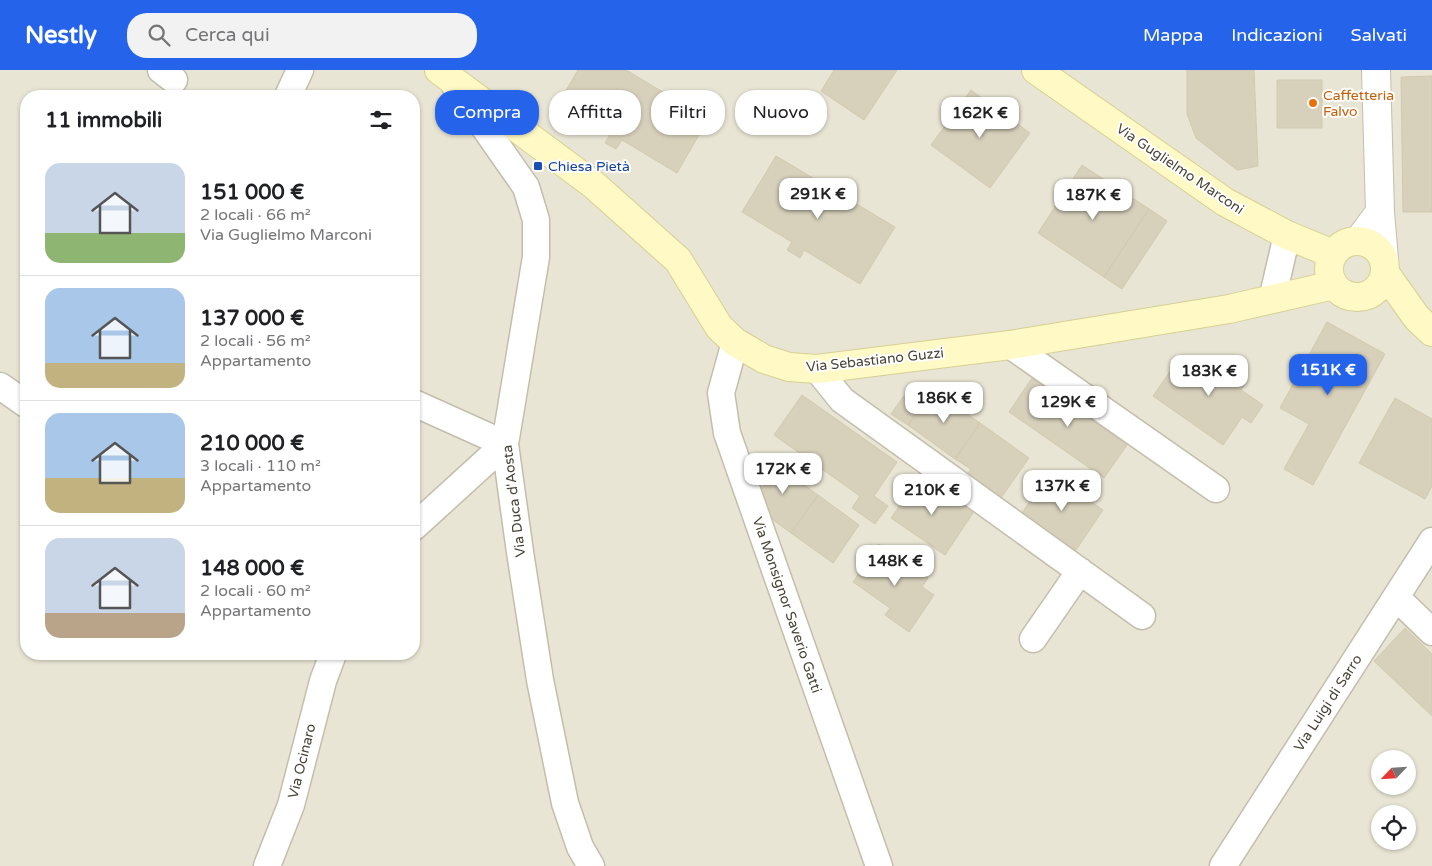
<!DOCTYPE html>
<html lang="it">
<head>
<meta charset="utf-8">
<style>
	:root { --surface:#fff; --page:#f2f2f2; --text:#202124; --muted:#757577; --line:#e0e0e0; --accent:#2563eb }
	body { margin:0; font-family:"Varela Round",sans-serif; background:var(--page); color:var(--text); height:100vh; display:flex; flex-direction:column; font-size:19px; white-space:nowrap }
	* { box-sizing:border-box; margin:0 }
	p { font-size:16px; color:var(--muted) }
	.icon { flex:none; width:28px; height:28px; fill:none; stroke:currentColor; stroke-width:2; stroke-linecap:round; stroke-linejoin:round }
	.map { position:relative; flex:1; overflow:hidden }
	.drawer { position:absolute; left:20px; top:20px; width:400px; height:570px; display:flex; flex-direction:column; background:var(--surface); border-radius:20px; box-shadow:0 1px 4px #0004 }
	.drawer>* { flex:none }
	.banner { position:absolute; left:435px; top:20px; width:475px; height:45px; display:flex; gap:10px }
	.needle { width:32px; rotate:245deg }
	.tools { position:absolute; left:1371px; top:680px; display:grid; gap:10px }
	.tools a { display:grid; place-items:center; width:45px; height:45px; border-radius:50%; background:var(--surface); box-shadow:0 1px 4px #0004; font-size:25px }
	.price { position:absolute; translate:-50% -42px; padding:0 11px; border-radius:10px; background:#fff; color:#222; font-size:16px; line-height:32px; filter:drop-shadow(0 1px 2px #0008) }
	.price::after { content:''; position:absolute; left:50%; top:30px; width:15px; height:11px; margin-left:-8px; background:inherit; clip-path:polygon(0 0,100% 0,50% 100%) }
	.price.selected { background:var(--accent); color:#fff }
	ul { padding:0; list-style:none }
	li { display:flex; align-items:center; gap:15px; height:125px; padding:0 25px }
	li+li { border-top:1px solid var(--line) }
	li span { display:grid; place-items:center; flex:none; width:140px; height:100px; border-radius:15px; color:#555 }
	li>.icon { margin-inline-start:auto }
	span .icon { width:60px; height:60px; fill:#fffc; stroke-width:1 }
	li b { font-size:21px }
	h2 { display:flex; justify-content:space-between; align-items:center; height:60px; padding:0 25px; font-size:21px }
	.pill { padding:0 18px; border-radius:20px; background:var(--surface); box-shadow:0 1px 4px #0004; font-size:18px; line-height:45px }
	.pill.selected { background:var(--accent); color:#fff }
	header { display:flex; align-items:center; gap:30px; box-sizing:border-box; height:70px; padding:0 25px; background:var(--accent); color:#fff }
	header strong { font-size:24px }
	nav { display:flex; gap:28px; margin-inline-start:auto; font-size:18px }
	.search { width:350px; height:45px; background:var(--page); display:flex; align-items:center; gap:12px; box-sizing:border-box; padding:0 18px; border-radius:20px; color:var(--muted); font-size:19px }
	.map>svg:first-child { display:block }
	.residential { fill:#e9e5d4; fill-rule:evenodd }
	.building { fill:#d7d0bb; stroke:#d2c9ae }
	.lines { fill:none; stroke-linecap:round; stroke-linejoin:round }
	.minor-casing { stroke:#c3beab; stroke-width:29 }
	.tertiary-casing { stroke:#c3beab; stroke-width:30 }
	.secondary-casing { stroke:#d7cf93; stroke-width:30 }
	.minor { stroke:#fff; stroke-width:26 }
	.tertiary { stroke:#fff; stroke-width:28 }
	.secondary { stroke:#fff9c5; stroke-width:28 }
	.food-dot { fill:#e8710a; stroke:#fff; stroke-width:2 }
	.transit-dot { fill:#1a4fb4; stroke:#fff; stroke-width:2 }
	.labels { text-anchor:middle; dominant-baseline:central; stroke-width:4; stroke-linejoin:round; paint-order:stroke }
	.food-label { font-size:14px; fill:#c56008; stroke:#fff; text-anchor:start }
	.transit-label { font-size:14px; fill:#164399; stroke:#fff; text-anchor:start }
	.street-label { font-size:14px; fill:#484335; stroke:#fff }
</style>
</head>
<body>
<header>
<strong>Nestly</strong>
<div class="search"><svg class="icon" aria-label="search" viewBox="0 0 24 24"><circle cx="10" cy="10" r="6"/><path d="M15 15l6 6"/></svg>Cerca qui</div>
<nav><a>Mappa</a><a>Indicazioni</a><a>Salvati</a></nav>
</header>
<div class="map">
<svg width="1432" height="796" viewBox="0 0 1432 796">
	<rect width="100%" height="100%" fill="#f4f2e6"/>
	<path class="residential" d="M0 0H1432V796H0ZM26 26H414V584H26ZM1380 689H1408V716H1380ZM1380 744H1408V771H1380Z"/>
	<path class="building" d="M578 0H626L708 49 677 103 622 70 616 79 605 73 611 63 559 32Z
		M834 0H897L864 50 821 21Z
		M1187 0H1254L1258 96 1237 100 1196 68 1187 44Z
		M1432 6V142H1403L1401 7Z
		M1277 10H1322V58H1277Z
		M971 20 1030 63 990 118 931 75Z
		M776 86 895 157 860 214 804 180 800 188 787 180 792 172 742 142Z
		M1082 95 1149 139 1104 207 1038 163Z
		M1149 139 1167 151 1122 219 1104 207Z
		M1327 252 1385 284 1313 415 1284 399 1309 354 1280 338Z
		M1220 290 1248 310 1241 320 1263 335 1251 353 1242 347 1223 375 1153 326 1176 293Z
		M1032 308 1127 375 1104 408 1009 342Z
		M932 320 908 355 891 344 903 327Z
		M932 320 980 353 955 389 908 355Z
		M802 325 897 392 874 426 888 436 875 454 852 438 860 426 774 365Z
		M1395 328 1432 349V416L1425 429 1359 393Z
		M980 353 1029 388 1001 428 967 405 971 399 955 389Z
		M764 387 818 425 791 463 768 446 759 425 765 413 753 403Z
		M1049 403 1103 440 1076 480 1022 443Z
		M920 406 973 443 945 485 891 448Z
		M818 425 859 455 833 493 791 463Z
		M879 474 928 508 922 517 934 525 909 562 885 545 890 538 853 512Z
		M1405 558 1432 584V646L1374 591Z"/>
	<g class="lines">
		<defs>
			<path id="minor" d="M161 0 174 10
				M454 14 526 117 536 150V187L505 374 520 482 540 610 565 733 580 777 591 796
				M288 26 300 0
				M1274 221 1287 165
				M735 272 721 323 727 363 879 796
				M1010 275 1216 419
				M817 299 842 330 1142 546
				M0 316 26 334
				M414 333 505 374 414 457
				M1396 527 1432 562
				M1033 569 1080 501
				M267 796 291 735 323 611 333 584
				M1223 796 1432 471"/>
			<path id="tertiary" d="M1376 0 1380 142 1384 189
				M1359 170 1380 142"/>
			<path id="secondary" d="M439 0 594 115 678 190 719 257 735 272 764 289 789 297 817 299 1010 275 1229 239 1334 215
				M1036 0 1225 132 1287 165 1333 184
				M1329 199a28 28 0 1 1 56 0a28 28 0 1 1-56 0Z
				M1385 203 1417 248 1432 262"/>
		</defs>
		<use href="#minor" class="minor-casing"/>
		<use href="#tertiary" class="tertiary-casing"/>
		<use href="#secondary" class="secondary-casing"/>
		<use href="#minor" class="minor"/>
		<use href="#tertiary" class="tertiary"/>
		<use href="#secondary" class="secondary"/>
	</g>
	<circle class="food-dot" cx="1313" cy="33" r="5"/>
	<rect class="transit-dot" x="533" y="91" width="10" height="10" rx="2.5"/>
	<g class="labels">
		<g class="food-label">
			<text x="1323" y="25">Caffetteria<tspan x="1323" dy="16">Falvo</tspan></text>
		</g>
		<g class="transit-label">
			<text x="548" y="96">Chiesa Pietà</text>
		</g>
		<g class="street-label">
			<text transform="translate(1180 99) rotate(34)">Via Guglielmo Marconi</text>
			<text transform="translate(875 290) rotate(-6)">Via Sebastiano Guzzi</text>
			<text transform="translate(514 431) rotate(-97)">Via Duca d'Aosta</text>
			<text transform="translate(787 535) rotate(71)">Via Monsignor Saverio Gatti</text>
			<text transform="translate(1328 633) rotate(-57)">Via Luigi di Sarro</text>
			<text transform="translate(302 691) rotate(-76)">Via Ocinaro</text>
		</g>
	</g>
</svg>
<div class="tools">
<a><svg class="needle" viewBox="-14 -14 28 28"><path d="M0-13l5 13h-10z" fill="#e53935"/><path d="M0 13l5-13h-10z" fill="#757577"/></svg></a>
<a><svg class="icon" aria-label="locate" viewBox="0 0 24 24"><circle cx="12" cy="12" r="6"/><path d="M12 2v4M12 18v4M2 12h4M18 12h4"/></svg></a>
</div>
<b class="price" style="left:980px;top:69px">162K €</b>
<b class="price" style="left:818px;top:150px">291K €</b>
<b class="price" style="left:1093px;top:151px">187K €</b>
<b class="price selected" style="left:1328px;top:326px">151K €</b>
<b class="price" style="left:1209px;top:327px">183K €</b>
<b class="price" style="left:944px;top:354px">186K €</b>
<b class="price" style="left:1068px;top:358px">129K €</b>
<b class="price" style="left:783px;top:425px">172K €</b>
<b class="price" style="left:1062px;top:442px">137K €</b>
<b class="price" style="left:932px;top:446px">210K €</b>
<b class="price" style="left:895px;top:517px">148K €</b>
<div class="banner">
<a class="pill selected">Compra</a>
<a class="pill">Affitta</a>
<a class="pill">Filtri</a>
<a class="pill">Nuovo</a>
</div>
<section class="drawer">
<h2>11 immobili<svg class="icon" aria-label="filters" viewBox="0 0 24 24"><path d="M4 7h16M4 17h16"/><circle cx="9" cy="7" r="2"/><circle cx="15" cy="17" r="2"/></svg></h2>
<ul>
<li><span style="background:linear-gradient(#c9d6e8 70%,#8fb573 0)"><svg class="icon" aria-label="home" viewBox="0 0 24 24"><path d="M3 11l9-7 9 7M6 9v11h12V9"/></svg></span><div><b>151 000 €</b><p>2 locali · 66 m²</p><p>Via Guglielmo Marconi</p></div></li>
<li><span style="background:linear-gradient(#a9c7e8 75%,#c2b280 0)"><svg class="icon" aria-label="home" viewBox="0 0 24 24"><path d="M3 11l9-7 9 7M6 9v11h12V9"/></svg></span><div><b>137 000 €</b><p>2 locali · 56 m²</p><p>Appartamento</p></div></li>
<li><span style="background:linear-gradient(#a9c7e8 65%,#c2b280 0)"><svg class="icon" aria-label="home" viewBox="0 0 24 24"><path d="M3 11l9-7 9 7M6 9v11h12V9"/></svg></span><div><b>210 000 €</b><p>3 locali · 110 m²</p><p>Appartamento</p></div></li>
<li><span style="background:linear-gradient(#c9d6e8 75%,#b9a48a 0)"><svg class="icon" aria-label="home" viewBox="0 0 24 24"><path d="M3 11l9-7 9 7M6 9v11h12V9"/></svg></span><div><b>148 000 €</b><p>2 locali · 60 m²</p><p>Appartamento</p></div></li>
</ul>
</section>
</div>
</body>
</html>
